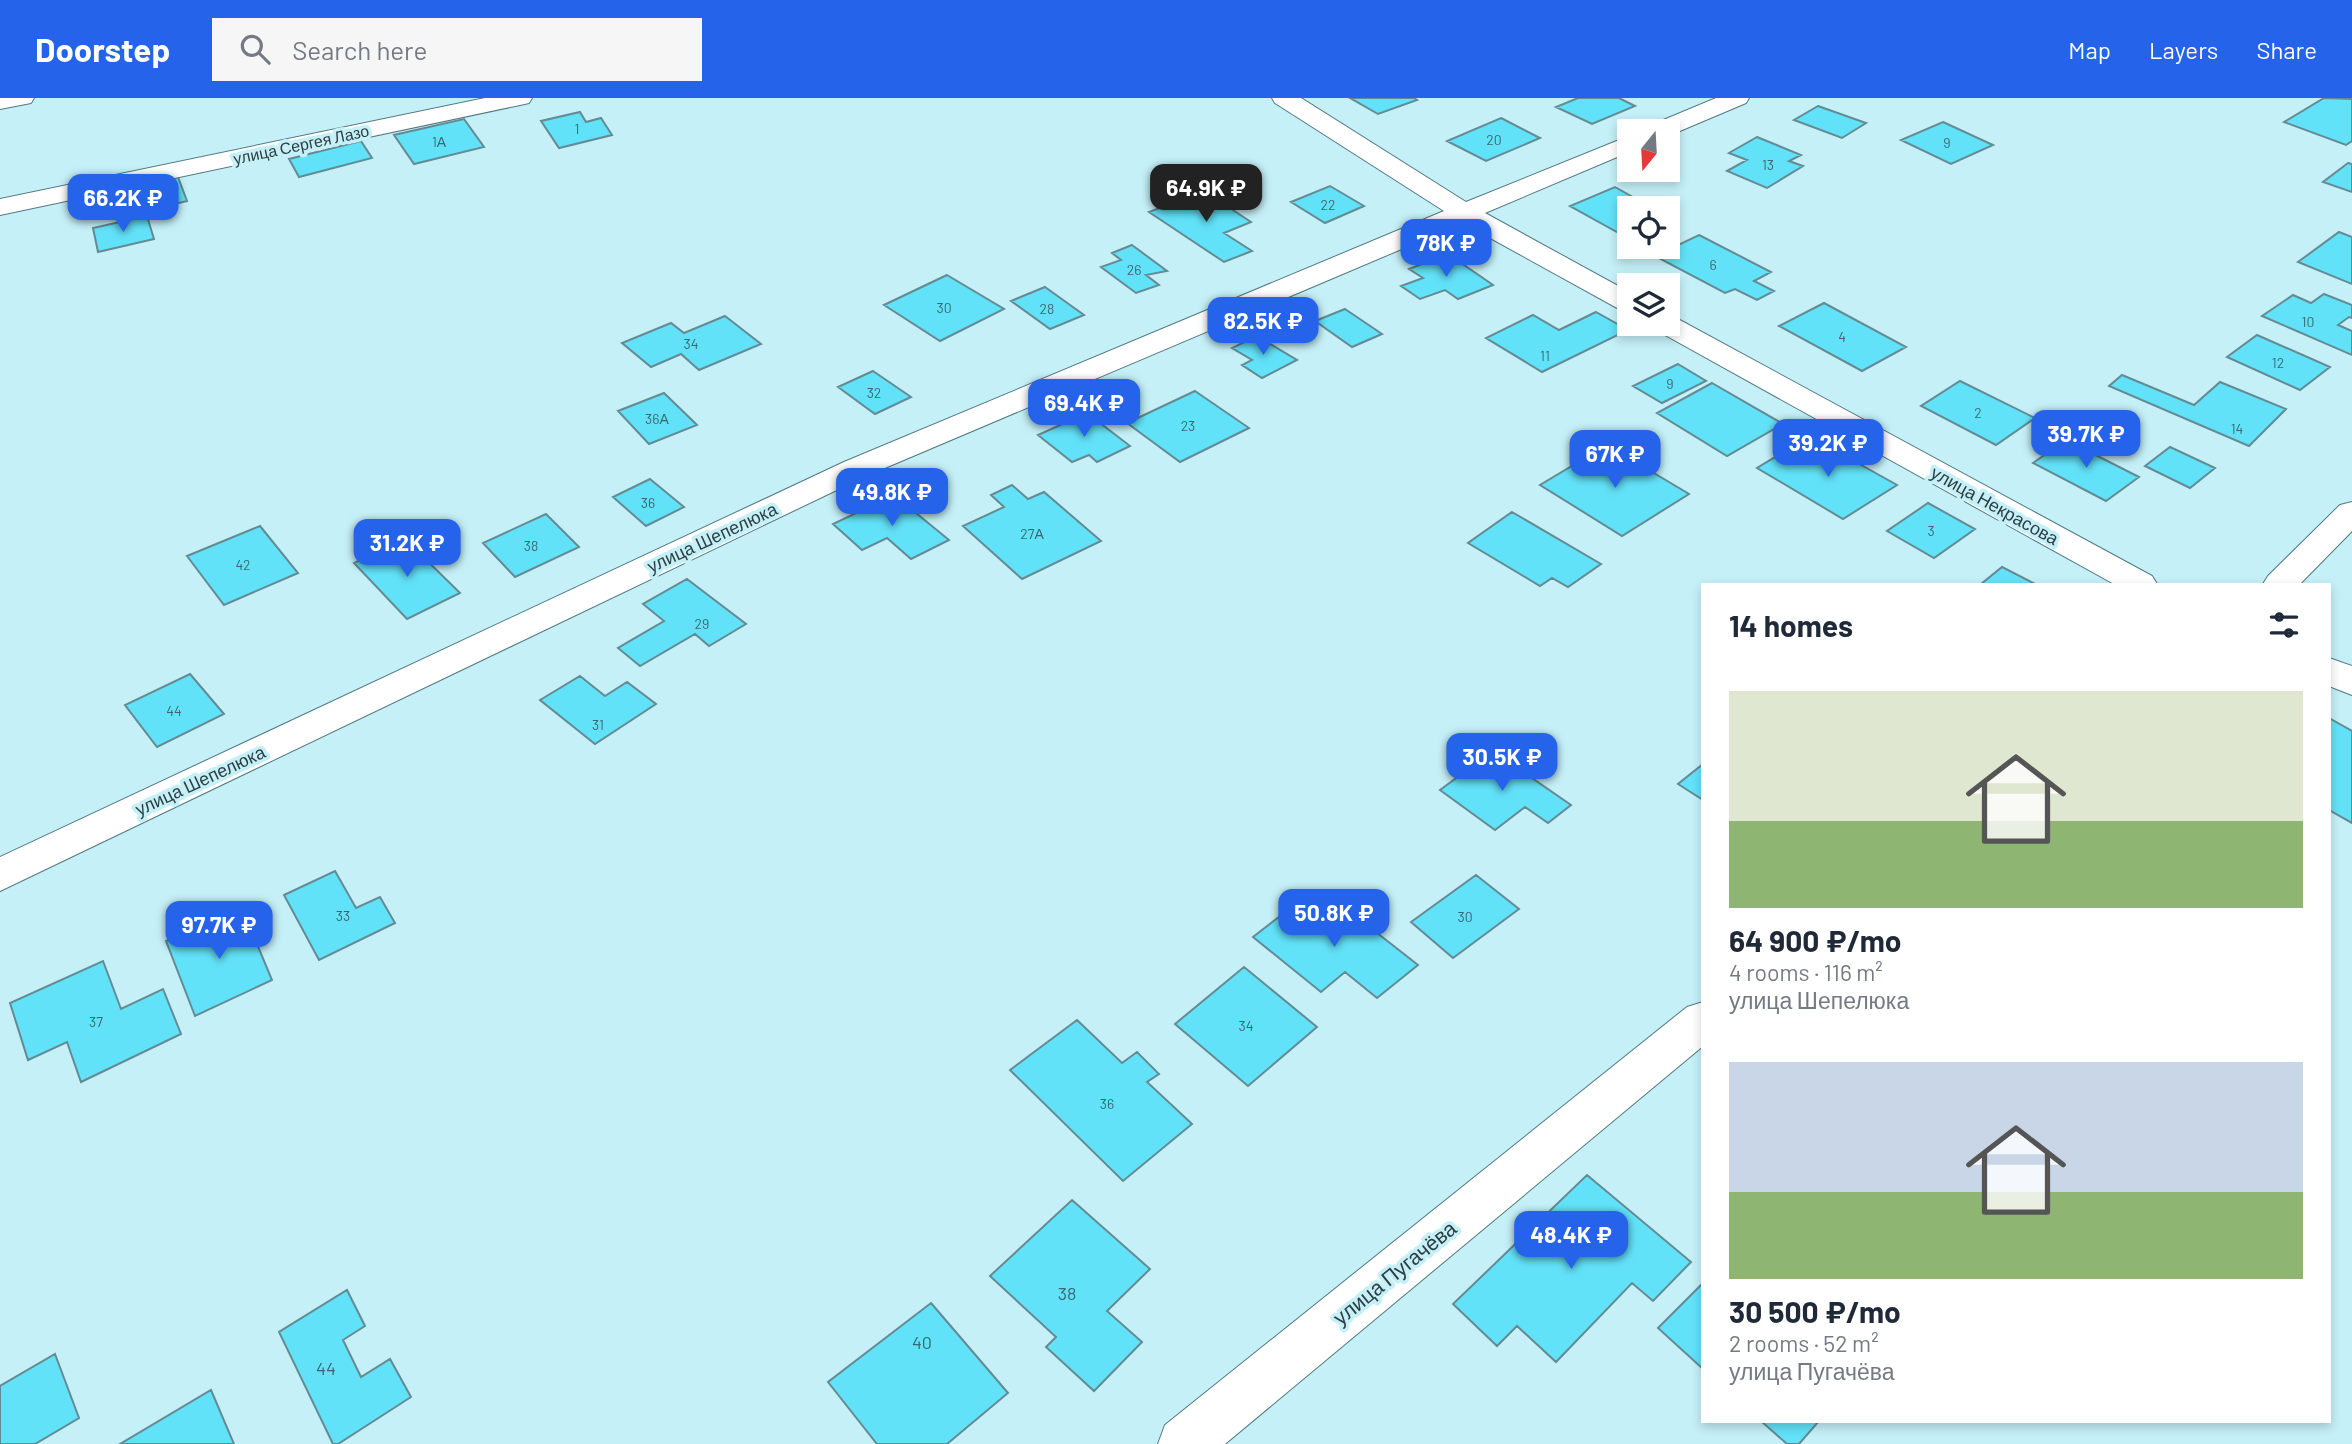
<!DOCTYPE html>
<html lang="en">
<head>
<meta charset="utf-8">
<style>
	:root { --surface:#fff; --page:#f6f6f7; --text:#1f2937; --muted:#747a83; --accent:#2563eb }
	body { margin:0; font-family:Barlow,sans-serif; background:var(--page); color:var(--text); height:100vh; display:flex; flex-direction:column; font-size:26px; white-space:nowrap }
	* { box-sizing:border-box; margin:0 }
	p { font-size:23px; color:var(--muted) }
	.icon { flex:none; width:38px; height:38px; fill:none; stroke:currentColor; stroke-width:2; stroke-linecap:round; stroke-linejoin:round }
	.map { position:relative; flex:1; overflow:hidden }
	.panel { position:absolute; left:1701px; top:485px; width:630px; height:840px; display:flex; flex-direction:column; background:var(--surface); border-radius:0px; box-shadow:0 4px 10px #0003 }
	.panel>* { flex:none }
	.needle { width:46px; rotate:198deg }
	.buttons { position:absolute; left:1617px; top:21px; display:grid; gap:14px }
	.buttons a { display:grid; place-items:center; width:63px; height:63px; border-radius:0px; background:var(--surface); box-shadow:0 4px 10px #0003; font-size:35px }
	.price { position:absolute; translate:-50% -60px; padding:0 16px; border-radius:14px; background:var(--accent); color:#fff; font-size:23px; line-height:46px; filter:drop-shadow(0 2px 4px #0008) }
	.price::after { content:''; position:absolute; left:50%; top:42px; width:21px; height:16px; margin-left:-10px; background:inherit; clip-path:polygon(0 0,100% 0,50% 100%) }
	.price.selected { background:#222; color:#fff }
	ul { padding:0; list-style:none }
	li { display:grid; align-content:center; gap:14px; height:371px; padding:0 28px }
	li span { display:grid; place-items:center; height:217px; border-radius:0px; color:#555 }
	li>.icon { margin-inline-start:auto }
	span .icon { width:126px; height:126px; fill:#fffc; stroke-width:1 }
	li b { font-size:30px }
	h2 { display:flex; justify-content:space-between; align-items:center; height:84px; padding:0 28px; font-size:30px }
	header { display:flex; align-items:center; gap:42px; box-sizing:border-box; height:98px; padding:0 35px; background:var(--accent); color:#fff }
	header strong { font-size:33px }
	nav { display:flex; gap:38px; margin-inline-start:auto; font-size:24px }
	.search { width:490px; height:63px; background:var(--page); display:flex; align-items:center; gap:18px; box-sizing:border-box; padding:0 24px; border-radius:0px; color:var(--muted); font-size:26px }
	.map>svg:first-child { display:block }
	.building { fill:#62e2f9; stroke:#648b93; stroke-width:2 }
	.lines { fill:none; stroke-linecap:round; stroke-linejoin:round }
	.minor-casing { stroke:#527981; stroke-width:2 }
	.tertiary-casing { stroke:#527981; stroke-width:2 }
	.minor { fill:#fff; fill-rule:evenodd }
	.tertiary { fill:#fff; fill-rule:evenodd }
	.labels { text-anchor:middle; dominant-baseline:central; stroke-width:7; stroke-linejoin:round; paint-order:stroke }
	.number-label { font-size:14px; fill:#3b6870 }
	.far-street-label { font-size:16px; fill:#2e3f43; stroke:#c5f0f8 }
	.street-label { font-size:18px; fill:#2e3f43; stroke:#c5f0f8 }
	.near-number-label { font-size:18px; fill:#3b6870 }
	.near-street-label { font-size:21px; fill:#2e3f43; stroke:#c5f0f8 }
</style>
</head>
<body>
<header>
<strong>Doorstep</strong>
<div class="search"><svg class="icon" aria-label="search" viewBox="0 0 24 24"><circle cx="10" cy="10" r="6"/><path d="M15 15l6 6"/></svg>Search here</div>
<nav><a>Map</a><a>Layers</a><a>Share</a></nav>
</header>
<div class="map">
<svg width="2352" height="1346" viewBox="0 0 2352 1346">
	<rect width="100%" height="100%" fill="#c5f0f8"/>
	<path class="building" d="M1350 0H1414L1417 2 1378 16Z
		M1578 0H1619L1635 8 1592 26 1556 9Z
		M2324 0 2352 1V43L2346 47 2284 24Z
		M1818 8 1866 25 1842 40 1794 22Z
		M580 14 586 24 601 20 612 37 559 50 541 23Z
		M1501 20 1540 40 1486 63 1447 43Z
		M464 21 484 49 414 66 394 37Z
		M1943 24 1993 47 1951 66 1901 42Z
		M1757 39 1801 57 1789 63 1803 68 1767 90 1727 73 1747 62 1729 55Z
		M361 43 372 60 299 79 289 61Z
		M2348 65 2352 66V94L2323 84Z
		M178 79 187 103 146 113 138 89Z
		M1330 88 1364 108 1325 125 1291 104Z
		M1615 89 1640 103 1628 108 1632 110H1629V136L1624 138 1570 108Z
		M1204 93 1251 124 1224 135 1252 153 1224 164 1149 114Z
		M147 118 154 141 98 154 93 130Z
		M2339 134 2352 139V186L2298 164Z
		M1699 137 1771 174 1754 183 1774 193 1757 202 1735 191 1725 195 1655 158Z
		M1132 147 1167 173 1146 177 1159 187 1136 195 1101 169 1121 162 1112 155Z
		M1448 156 1493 187 1458 201 1445 192 1420 201 1401 188 1423 180 1409 171Z
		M947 177 1004 211 940 243 884 207Z
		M1045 189 1084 217 1050 231 1011 203Z
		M2324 196 2352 207V220L2349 219 2338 227 2352 233V257L2262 218 2293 197 2311 205Z
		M1824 205 1906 249 1862 273 1779 228Z
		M1345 211 1382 236 1352 249 1315 223Z
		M1596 214 1628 232 1542 274 1486 240 1533 217 1559 232Z
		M725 218 761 246 699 272 681 256 651 269 622 245 671 225 684 235Z
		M2257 237 2330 269 2300 292 2227 259Z
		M1257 238 1297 262 1262 280 1242 267 1252 262 1232 250Z
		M1678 266 1706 283 1662 305 1633 288Z
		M873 273 911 299 875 316 838 289Z
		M2122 277 2194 307 2220 284 2286 311 2249 348 2109 288Z
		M1960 283 2035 320 1996 347 1921 308Z
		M1712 285 1783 326 1727 358 1657 315Z
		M1195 293 1249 330 1180 364 1127 325Z
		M664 295 697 327 649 346 618 313Z
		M1087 315 1130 348 1097 364 1089 357 1072 364 1038 337Z
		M2066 342 2139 379 2106 403 2033 365Z
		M1820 344 1897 387 1843 421 1757 370 1785 353 1795 358Z
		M1607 347 1689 396 1622 438 1540 387Z
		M2170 349 2215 370 2190 390 2145 368Z
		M650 381 684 409 646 428 613 399Z
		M1012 387 1028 401 1044 394 1101 443 1022 481 963 428 1004 409 991 397Z
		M894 397 949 442 911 461 887 440 862 452 833 426Z
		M1928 405 1975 431 1934 460 1887 433Z
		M1512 414 1601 466 1568 489 1552 480 1540 488 1468 445Z
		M546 416 579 449 515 479 483 445Z
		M260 428 298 475 224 507 187 458Z
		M405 441 460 495 407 521 354 465Z
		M2002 469 2035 486H1981Z
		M687 481 746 526 709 548 695 536 640 568 618 550 664 523 643 506Z
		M190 576 224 616 157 649 125 607Z
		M580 578 605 598 627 584 656 606 595 646 540 602Z
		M2329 620 2352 633V725L2329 712Z
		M1493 653 1571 707 1548 725 1525 709 1495 732 1440 692Z
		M1703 666V702L1678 686Z
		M335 773 356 810 380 799 395 825 319 862 284 797Z
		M1476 777 1519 811 1453 860 1411 824Z
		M1306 798 1346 830 1358 820 1418 867 1377 900 1345 874 1321 894 1253 839Z
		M242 810 272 882 195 918 166 843Z
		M103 863 121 911 163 891 181 936 81 984 67 944 28 962 10 905Z
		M1244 869 1317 929 1248 988 1175 926Z
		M1077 922 1122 965 1137 954 1159 976 1147 984 1192 1026 1123 1083 1010 972Z
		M1587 1077 1691 1164 1653 1203 1632 1185 1556 1264 1517 1228 1497 1248 1453 1206Z
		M1072 1102 1150 1171 1107 1213 1142 1244 1094 1293 1046 1249 1056 1239 990 1178Z
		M1703 1185V1271L1658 1230Z
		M347 1192 365 1228 343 1242 361 1279 390 1261 411 1299 338 1346H333L279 1234Z
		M931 1205 1008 1295 947 1346H877L828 1284Z
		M55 1256 79 1320 35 1346H0V1288Z
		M211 1292 234 1346H120Z
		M1761 1323H1819L1799 1346H1787Z"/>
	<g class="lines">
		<defs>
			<path id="minor" d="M0 0H34L31 5 0 11Z
				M485 0H532L529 5 520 7 0 117V101Z
				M1272 0H1301L1466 104 1629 38V54L1485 115 1629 194V213L1619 211 1463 125 866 378 0 793V759L844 364 1444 113 1275 5Z
				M1716 0H1749L1746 5 1668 38V33H1646L1649 28Z
				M1668 218 1676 220 2152 478 2157 486H2114L1656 232 1652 226H1668Z
				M1703 904V948L1225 1346H1158L1165 1327 1687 909Z"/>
			<path id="tertiary" d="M2352 404V433L2300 486H2263L2268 478 2340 407Z
				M2329 560 2352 568V597L2329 588Z"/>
		</defs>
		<use href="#minor" class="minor-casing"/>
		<use href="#tertiary" class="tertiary-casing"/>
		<use href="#minor" class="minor"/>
		<use href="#tertiary" class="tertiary"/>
	</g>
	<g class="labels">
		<g class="number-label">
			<text x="577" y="30">1</text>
			<text x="1494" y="41">20</text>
			<text x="439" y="43">1А</text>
			<text x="1947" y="44">9</text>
			<text x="1768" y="66">13</text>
			<text x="1328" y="106">22</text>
			<text x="1713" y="166">6</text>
			<text x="1134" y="171">26</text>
			<text x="944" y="209">30</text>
			<text x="1047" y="210">28</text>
			<text x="2308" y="223">10</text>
			<text x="1842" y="238">4</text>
			<text x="691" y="245">34</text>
			<text x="1545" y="257">11</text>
			<text x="2278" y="264">12</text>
			<text x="1670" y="285">9</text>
			<text x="874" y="294">32</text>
			<text x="1978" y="314">2</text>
			<text x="657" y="320">36А</text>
			<text x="1188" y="327">23</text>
			<text x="2237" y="330">14</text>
			<text x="648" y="404">36</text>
			<text x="1931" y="432">3</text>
			<text x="1032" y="435">27А</text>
			<text x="531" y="447">38</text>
			<text x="243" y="466">42</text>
			<text x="702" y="525">29</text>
			<text x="174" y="612">44</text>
			<text x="598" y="626">31</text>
			<text x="343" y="817">33</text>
			<text x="1465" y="818">30</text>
			<text x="96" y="923">37</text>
			<text x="1246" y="927">34</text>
			<text x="1107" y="1005">36</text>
		</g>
		<g class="far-street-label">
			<text transform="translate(301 46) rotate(-12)">улица Сергея Лазо</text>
		</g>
		<g class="street-label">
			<text transform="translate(1995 407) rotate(29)">улица Некрасова</text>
			<text transform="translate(712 439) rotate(-25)">улица Шепелюка</text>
			<text transform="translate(200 682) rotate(-25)">улица Шепелюка</text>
		</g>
		<g class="near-number-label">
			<text x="1067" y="1195">38</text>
			<text x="922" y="1244">40</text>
			<text x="326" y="1270">44</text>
		</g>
		<g class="near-street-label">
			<text transform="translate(1394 1174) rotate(-39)">улица Пугачёва</text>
		</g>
	</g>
</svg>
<div class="buttons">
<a><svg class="needle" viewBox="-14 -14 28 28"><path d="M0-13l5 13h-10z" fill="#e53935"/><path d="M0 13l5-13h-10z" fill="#747a83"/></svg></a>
<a><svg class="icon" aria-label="locate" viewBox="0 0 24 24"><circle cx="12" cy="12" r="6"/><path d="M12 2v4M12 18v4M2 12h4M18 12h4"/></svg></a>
<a><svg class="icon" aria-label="layers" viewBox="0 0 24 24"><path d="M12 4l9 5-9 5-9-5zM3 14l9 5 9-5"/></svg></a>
</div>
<b class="price selected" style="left:1206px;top:126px">64.9K ₽</b>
<b class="price" style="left:123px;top:136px">66.2K ₽</b>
<b class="price" style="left:1446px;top:181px">78K ₽</b>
<b class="price" style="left:1263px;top:259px">82.5K ₽</b>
<b class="price" style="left:1084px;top:341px">69.4K ₽</b>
<b class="price" style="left:2086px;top:372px">39.7K ₽</b>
<b class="price" style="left:1828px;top:381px">39.2K ₽</b>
<b class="price" style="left:1615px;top:392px">67K ₽</b>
<b class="price" style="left:892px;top:430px">49.8K ₽</b>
<b class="price" style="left:407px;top:481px">31.2K ₽</b>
<b class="price" style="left:1502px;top:695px">30.5K ₽</b>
<b class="price" style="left:1334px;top:851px">50.8K ₽</b>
<b class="price" style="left:219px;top:863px">97.7K ₽</b>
<b class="price" style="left:1571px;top:1173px">48.4K ₽</b>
<section class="panel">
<h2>14 homes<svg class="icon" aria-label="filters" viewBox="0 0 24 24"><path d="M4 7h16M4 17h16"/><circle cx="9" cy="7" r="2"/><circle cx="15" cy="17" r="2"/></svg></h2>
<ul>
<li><span style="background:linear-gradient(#dfe7d0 60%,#8fb573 0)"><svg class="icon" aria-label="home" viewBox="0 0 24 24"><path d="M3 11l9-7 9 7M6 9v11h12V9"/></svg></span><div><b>64 900 ₽/mo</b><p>4 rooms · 116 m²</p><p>улица Шепелюка</p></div></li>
<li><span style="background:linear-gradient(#c9d6e8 60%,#8fb573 0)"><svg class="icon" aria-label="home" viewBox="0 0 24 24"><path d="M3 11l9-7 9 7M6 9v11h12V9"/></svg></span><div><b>30 500 ₽/mo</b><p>2 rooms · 52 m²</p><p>улица Пугачёва</p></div></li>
</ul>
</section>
</div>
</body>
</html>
